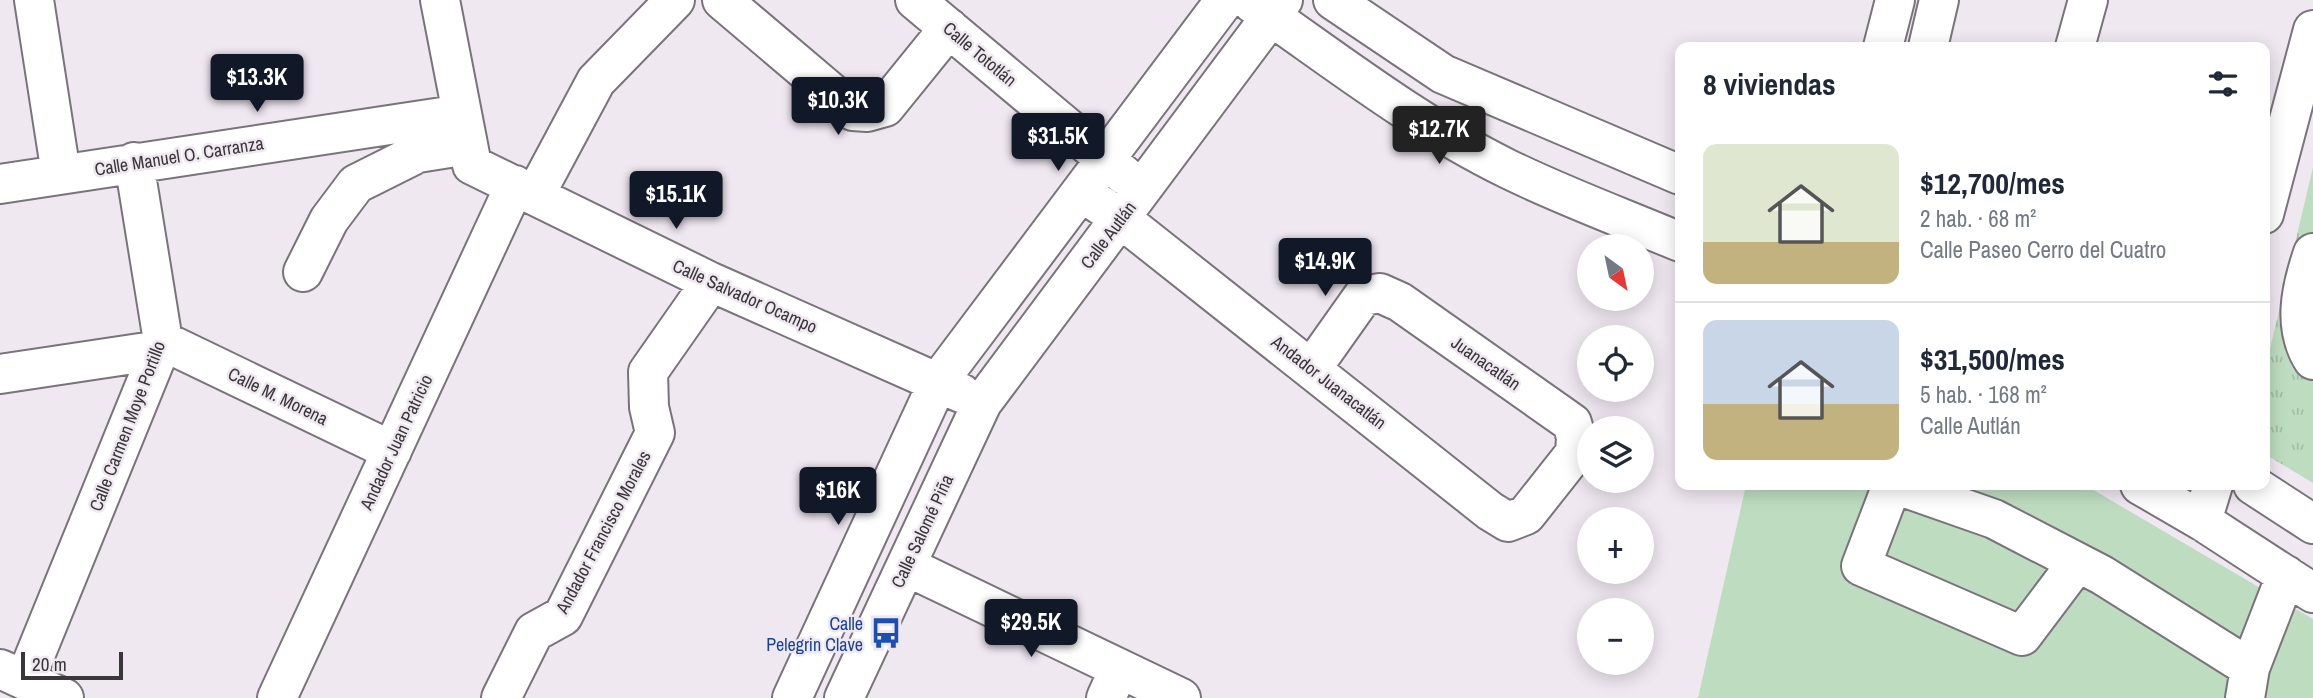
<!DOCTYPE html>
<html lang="es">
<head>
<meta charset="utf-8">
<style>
	:root { --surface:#fff; --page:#f2f2f3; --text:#1f2937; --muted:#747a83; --line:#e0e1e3; --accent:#111827 }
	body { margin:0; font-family:"Archivo Narrow",sans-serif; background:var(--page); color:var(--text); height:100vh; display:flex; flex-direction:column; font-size:26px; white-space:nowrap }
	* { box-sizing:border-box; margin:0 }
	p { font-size:23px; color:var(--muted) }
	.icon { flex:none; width:38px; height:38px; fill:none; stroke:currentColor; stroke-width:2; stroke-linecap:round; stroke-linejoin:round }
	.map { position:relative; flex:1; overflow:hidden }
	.details { position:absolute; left:1675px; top:42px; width:595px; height:448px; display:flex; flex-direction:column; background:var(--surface); border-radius:14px; box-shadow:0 4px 18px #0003 }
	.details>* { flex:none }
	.needle { width:46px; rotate:147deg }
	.controls { position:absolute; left:1577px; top:234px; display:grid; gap:14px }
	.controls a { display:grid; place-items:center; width:77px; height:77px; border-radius:50%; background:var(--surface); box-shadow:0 4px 18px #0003; font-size:35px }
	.scale { position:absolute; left:21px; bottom:18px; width:102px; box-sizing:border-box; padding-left:7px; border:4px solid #3a373a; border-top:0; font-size:19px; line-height:24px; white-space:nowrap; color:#3a373a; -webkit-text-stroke:5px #f0e8f1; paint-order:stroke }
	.price { position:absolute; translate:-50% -60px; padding:0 16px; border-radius:7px; background:var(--accent); color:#fff; font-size:23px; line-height:46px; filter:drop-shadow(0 2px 4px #0008) }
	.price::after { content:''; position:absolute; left:50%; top:42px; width:21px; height:16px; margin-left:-10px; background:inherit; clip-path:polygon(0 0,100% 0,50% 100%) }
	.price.selected { background:#222; color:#fff }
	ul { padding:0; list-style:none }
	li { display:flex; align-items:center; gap:21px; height:175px; padding:0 28px }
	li+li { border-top:2px solid var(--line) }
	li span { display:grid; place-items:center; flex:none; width:196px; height:140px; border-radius:14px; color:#555 }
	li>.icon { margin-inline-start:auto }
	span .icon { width:84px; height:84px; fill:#fffc; stroke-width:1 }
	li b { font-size:30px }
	h2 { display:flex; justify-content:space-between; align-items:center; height:84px; padding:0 28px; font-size:30px }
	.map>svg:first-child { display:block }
	.grass { fill:#beddc0 }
	.park { fill:url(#park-tufts) }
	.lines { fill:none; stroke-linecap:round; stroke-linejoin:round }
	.minor-casing { stroke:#7a737b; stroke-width:42 }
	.minor { stroke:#fff; stroke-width:38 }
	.labels { text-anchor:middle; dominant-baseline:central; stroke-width:5; stroke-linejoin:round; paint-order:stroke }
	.street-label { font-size:18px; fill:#3a373a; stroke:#f0e8f1 }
	.transit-label { font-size:18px; fill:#164399; stroke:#f0e8f1; text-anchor:end }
</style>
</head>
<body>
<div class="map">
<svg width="2313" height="698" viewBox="0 0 2313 698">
	<defs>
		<pattern id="park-tufts" width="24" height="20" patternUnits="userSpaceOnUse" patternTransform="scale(1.75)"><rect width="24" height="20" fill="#beddc0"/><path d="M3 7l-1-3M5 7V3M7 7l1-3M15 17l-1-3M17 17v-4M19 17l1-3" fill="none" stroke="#a4bea6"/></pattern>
	</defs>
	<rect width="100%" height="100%" fill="#f0e8f1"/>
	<path class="grass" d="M1746 485H2085L2313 619V698H1698Z"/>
	<path class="park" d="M2313 167V483L2265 454V370Z"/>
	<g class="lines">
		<defs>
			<path id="minor" d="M34 0 61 174
				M440 0 472 165 711 282 961 393
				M722 0 853 111 867 112 885 107 949 28
				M915 0 1124 175
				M1333 0 1443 74 1680 175
				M1252 3C1336 61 1416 124 1508 169 1563 196 1623 218 1680 242
				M1883 47 1895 0
				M1928 47 1939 0
				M2075 47 2088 0
				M0 184 462 114
				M1081 192 1120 218 1490 511 1508 522 1526 515 1575 453 1576 437 1572 423 1400 302 1380 293 1363 296 1312 368
				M535 195 596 81 675 0
				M2264 214 2313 30
				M2313 253C2301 288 2292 327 2313 360
				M303 272 329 220 356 184 418 153 468 145
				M163 341 392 451
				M0 374 160 350
				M1892 485 1861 566 2022 636 2077 563
				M1897 485 1994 519 2102 575 2250 668
				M2140 485 2202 521 2313 593
				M2253 485 2313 524
				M2202 521 2213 485
				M906 566 1181 698
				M0 669 64 698
				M25 680 163 341 134 162
				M277 698 515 185
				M501 698 534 632 563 616 655 433 649 407 648 372 711 282
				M792 698 938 382 1225 0
				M844 698 982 403 1283 0
				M1106 698 1119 669
				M2245 698 2250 668 2286 575"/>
		</defs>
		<use href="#minor" class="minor-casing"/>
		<use href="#minor" class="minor"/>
	</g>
	<defs>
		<symbol id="bus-bare" viewBox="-9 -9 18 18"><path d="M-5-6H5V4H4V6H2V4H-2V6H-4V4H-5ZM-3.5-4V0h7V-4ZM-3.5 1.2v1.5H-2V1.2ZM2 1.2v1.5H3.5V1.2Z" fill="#1a4fb4" stroke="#f0e8f1" stroke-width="2.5" paint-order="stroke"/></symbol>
	</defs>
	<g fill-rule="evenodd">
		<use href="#bus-bare" x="864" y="611" width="44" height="44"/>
	</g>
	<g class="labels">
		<g class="street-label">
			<text transform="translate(980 54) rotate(40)">Calle Tototlán</text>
			<text transform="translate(179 156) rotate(-9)">Calle Manuel O. Carranza</text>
			<text transform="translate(1108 235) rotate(-53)">Calle Autlán</text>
			<text transform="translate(745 296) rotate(24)">Calle Salvador Ocampo</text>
			<text transform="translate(1486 363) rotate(35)">Juanacatlán</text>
			<text transform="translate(1329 382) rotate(38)">Andador Juanacatlán</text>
			<text transform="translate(278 396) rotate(26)">Calle M. Morena</text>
			<text transform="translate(127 426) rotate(-69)">Calle Carmen Moye Portillo</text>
			<text transform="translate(396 442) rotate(-65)">Andador Juan Patricio</text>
			<text transform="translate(922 531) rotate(-65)">Calle Salomé Piña</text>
			<text transform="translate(603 532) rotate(-62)">Andador Francisco Morales</text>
		</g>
		<g class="transit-label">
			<text x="863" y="623">Calle<tspan x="863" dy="21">Pelegrin Clave</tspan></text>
		</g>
	</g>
</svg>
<div class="controls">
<a><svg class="needle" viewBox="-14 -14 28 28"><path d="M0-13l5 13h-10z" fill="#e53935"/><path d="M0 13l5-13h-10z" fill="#747a83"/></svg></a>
<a><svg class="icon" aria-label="locate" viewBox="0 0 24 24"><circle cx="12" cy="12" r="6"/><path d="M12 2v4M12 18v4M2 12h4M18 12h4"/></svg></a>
<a><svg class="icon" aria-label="layers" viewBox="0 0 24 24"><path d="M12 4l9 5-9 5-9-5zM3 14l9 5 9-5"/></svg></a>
<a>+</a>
<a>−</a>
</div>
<div class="scale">20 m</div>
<b class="price" style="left:257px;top:114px">$13.3K</b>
<b class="price" style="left:838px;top:137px">$10.3K</b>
<b class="price selected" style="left:1439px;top:166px">$12.7K</b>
<b class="price" style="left:1058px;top:173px">$31.5K</b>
<b class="price" style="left:676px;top:231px">$15.1K</b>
<b class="price" style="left:1325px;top:298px">$14.9K</b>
<b class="price" style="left:838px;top:527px">$16K</b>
<b class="price" style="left:1031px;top:659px">$29.5K</b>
<section class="details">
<h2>8 viviendas<svg class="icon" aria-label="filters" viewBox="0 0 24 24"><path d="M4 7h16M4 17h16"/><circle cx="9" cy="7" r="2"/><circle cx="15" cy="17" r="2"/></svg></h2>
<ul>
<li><span style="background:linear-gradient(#dfe7d0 70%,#c2b280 0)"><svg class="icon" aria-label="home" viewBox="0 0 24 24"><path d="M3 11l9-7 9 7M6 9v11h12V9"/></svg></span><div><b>$12,700/mes</b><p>2 hab. · 68 m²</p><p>Calle Paseo Cerro del Cuatro</p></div></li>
<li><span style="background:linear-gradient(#c9d6e8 60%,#c2b280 0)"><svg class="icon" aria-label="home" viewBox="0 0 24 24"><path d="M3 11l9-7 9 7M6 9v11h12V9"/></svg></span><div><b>$31,500/mes</b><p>5 hab. · 168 m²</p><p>Calle Autlán</p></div></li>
</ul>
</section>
</div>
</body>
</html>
